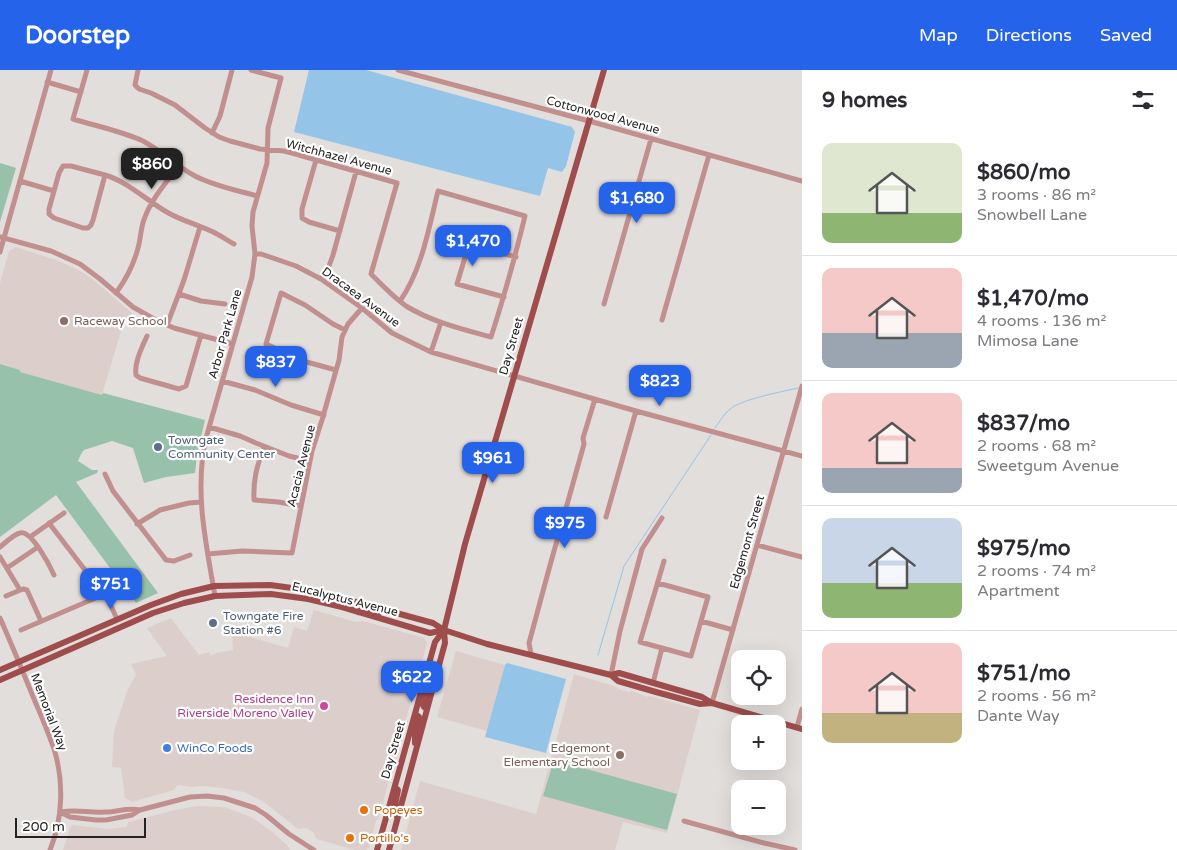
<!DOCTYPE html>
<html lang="en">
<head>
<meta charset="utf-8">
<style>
	:root { --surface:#fff; --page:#f7f7f7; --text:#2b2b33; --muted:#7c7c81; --line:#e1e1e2; --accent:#2563eb }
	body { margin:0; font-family:"Varela Round",sans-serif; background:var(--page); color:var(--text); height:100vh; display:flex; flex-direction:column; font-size:19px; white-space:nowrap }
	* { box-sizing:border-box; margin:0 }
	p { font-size:16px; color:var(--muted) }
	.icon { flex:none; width:28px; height:28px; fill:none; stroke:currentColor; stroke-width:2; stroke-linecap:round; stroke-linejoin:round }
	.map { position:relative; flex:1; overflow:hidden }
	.sheet { display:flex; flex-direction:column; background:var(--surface); width:375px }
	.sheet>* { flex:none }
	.buttons { position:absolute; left:731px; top:580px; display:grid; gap:10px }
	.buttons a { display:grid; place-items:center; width:55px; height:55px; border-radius:10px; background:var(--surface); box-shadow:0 5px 20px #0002; font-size:25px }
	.scale { position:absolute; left:15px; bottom:12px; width:131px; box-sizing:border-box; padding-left:5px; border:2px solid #242322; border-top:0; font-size:14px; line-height:18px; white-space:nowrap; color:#242322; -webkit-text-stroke:4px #fff; paint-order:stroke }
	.price { position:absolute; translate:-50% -42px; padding:0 11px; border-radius:10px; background:var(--accent); color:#fff; font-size:16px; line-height:32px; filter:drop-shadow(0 1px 2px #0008) }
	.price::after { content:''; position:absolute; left:50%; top:30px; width:15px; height:11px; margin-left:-8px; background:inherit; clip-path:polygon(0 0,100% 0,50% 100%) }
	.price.active { background:#222; color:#fff }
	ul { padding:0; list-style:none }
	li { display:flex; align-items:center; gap:15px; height:125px; padding:0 20px }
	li+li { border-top:1px solid var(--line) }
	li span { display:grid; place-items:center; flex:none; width:140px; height:100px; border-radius:10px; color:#555 }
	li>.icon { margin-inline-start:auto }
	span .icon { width:60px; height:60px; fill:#fffc; stroke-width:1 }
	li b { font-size:21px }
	h2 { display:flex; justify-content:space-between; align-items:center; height:60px; padding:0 20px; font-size:21px }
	header { display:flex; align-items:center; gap:30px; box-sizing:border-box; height:70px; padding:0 25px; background:var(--accent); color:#fff }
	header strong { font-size:24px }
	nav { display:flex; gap:28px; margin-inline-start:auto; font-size:18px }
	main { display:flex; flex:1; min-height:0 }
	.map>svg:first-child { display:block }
	.built { fill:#dccfcb }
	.green { fill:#97c1aa }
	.water { fill:#94c4e8 }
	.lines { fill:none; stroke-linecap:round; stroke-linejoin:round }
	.stream { stroke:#94c4e8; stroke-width:1 }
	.minor { stroke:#c1908e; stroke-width:5 }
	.major { stroke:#9f4c4c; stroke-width:6 }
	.education-dot { fill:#8d6e63; stroke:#fff; stroke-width:2 }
	.service-dot { fill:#5c6f8a; stroke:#fff; stroke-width:2 }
	.hotel-dot { fill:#d1479c; stroke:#fff; stroke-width:2 }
	.shop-dot { fill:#3f7fe0; stroke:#fff; stroke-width:2 }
	.food-dot { fill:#e8710a; stroke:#fff; stroke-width:2 }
	.labels { text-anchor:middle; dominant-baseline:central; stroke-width:4.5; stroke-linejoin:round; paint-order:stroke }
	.street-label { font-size:12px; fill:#242322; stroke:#fff }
	.education-label { font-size:12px; fill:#785e54; stroke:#fff; text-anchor:start }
	.service-label { font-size:12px; fill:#4e5e75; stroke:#fff; text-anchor:start }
	.hotel-label { font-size:12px; fill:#b23c85; stroke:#fff; text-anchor:end }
	.shop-label { font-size:12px; fill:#366cbe; stroke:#fff; text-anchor:start }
	.food-label { font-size:12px; fill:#c56008; stroke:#fff; text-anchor:start }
</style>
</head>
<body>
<header>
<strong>Doorstep</strong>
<nav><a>Map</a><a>Directions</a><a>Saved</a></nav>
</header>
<main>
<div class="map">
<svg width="802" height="780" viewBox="0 0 802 780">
	<rect width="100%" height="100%" fill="#e2dedc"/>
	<path class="built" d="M16 177 59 191 80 201 91 208 132 243 122 258 102 325 20 302V300L0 294V213L9 181Z
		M314 540 356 552 363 551 421 567 424 568 427 573 378 750H376L369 778 366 780H354L317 769 313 762 306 758 298 759 264 732 244 722 222 718 202 716 193 717 178 715 174 720 132 732 125 728 121 698 112 697 114 661 128 619 136 605 131 594 167 586 147 558 171 548 199 585 209 582 211 586 216 583 233 580 232 562 288 578 294 557 307 561Z
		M456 581 505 595 487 661 437 647Z
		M574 604 617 617 618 619 629 622 632 621 648 627 649 626 700 640 667 763 623 752 615 780H401L420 711 536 744Z
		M197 736 225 737 251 747 270 760 287 775 290 780H63L70 758 72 755 108 759 127 757 128 752 175 740Z"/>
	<path class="green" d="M0 93 16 98 0 152Z
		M0 294 20 300V302L102 325 103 323 205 350 197 384 195 403 166 407 144 413 133 378 112 371 84 380 81 384 78 391 92 400H98L97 403 76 412 158 523 136 533 56 425 0 467Z
		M554 690 677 724 667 760 543 726Z"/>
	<path class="water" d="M309 0H366L572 57 575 62 566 96 562 102 548 98 540 126 294 62Z
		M507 593 566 609 546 683 485 667 505 595Z"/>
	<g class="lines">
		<path class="stream" d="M715 358C720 351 724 344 730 339 742 329 781 322 798 318
			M598 585 624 496 711 365"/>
		<path class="minor" d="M87 0 73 49C96 56 121 61 143 71 162 81 176 96 195 106 214 116 236 120 257 126
			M138 0 135 15 139 19 151 23 175 35 205 58 219 67 230 71 260 79 284 81 292 83 397 113 371 204C382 215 393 227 406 236 432 252 462 259 491 267 504 227 515 187 525 146L438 121C429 157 422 200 400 231
			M398 0 589 51 802 111
			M47 12 81 22
			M212 63 220 46 232 0
			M316 90 302 139V148L309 152 340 161
			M105 105 93 150 91 155 88 158H83L54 148 49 144V139L59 103 63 96H71L105 105C128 112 145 129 165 141 181 151 200 155 217 164 223 167 228 171 234 174
			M20 111 54 121
			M0 167 51 181 80 194 100 209 133 237 154 249 174 258 233 274
			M0 182 51 0
			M255 184H261L296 196 321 209 362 238 392 263 431 282 636 341 802 386
			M321 209 329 196 333 185 356 102
			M116 223C127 208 135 192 139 174 141 165 141 156 145 147 152 128 167 112 179 95
			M179 224 201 231 225 234
			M504 227 457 214 469 174 516 187
			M604 234 651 69
			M662 250 709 85
			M167 255 184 210 200 157
			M147 266C142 277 134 293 136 305L140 308 179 319 186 316 201 265
			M431 282 441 252
			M336 300 303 291 266 274 281 223 305 235 333 254 345 260
			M222 311 255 320 291 335 324 345
			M209 357 240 366 256 373 289 386 310 391
			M264 377C257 396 253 409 254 430L278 432 301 436
			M105 404 113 421 166 490 174 491 190 485
			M606 447 636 341
			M49 453 85 500 97 527
			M137 454 160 440 189 433 201 432
			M30 467 64 443
			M757 475 802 487
			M0 477C5 473 14 464 20 463 31 459 50 496 54 505
			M208 484 242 481 292 483 312 381 322 350 339 290 342 267 348 254 362 238
			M0 487 20 520
			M7 498 38 477
			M658 513 708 527 701 551
			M105 523 117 549
			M6 526 23 519 27 520 41 551
			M215 526C206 474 194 421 206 368L252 207 255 184 252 156 253 142 267 93 268 58 281 8 251 0
			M0 548C12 575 23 602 34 629 41 645 48 662 54 679 64 711 63 749 50 780
			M21 560 121 517
			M662 578 640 572 664 491
			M531 584 529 573 549 499 584 374 583 368 595 329
			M611 605 620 561 642 479 662 448
			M653 613 662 578 691 586 701 551 733 560
			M712 633 802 316
			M797 657 802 639
			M60 742 70 747 96 750H106L132 745 140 740 190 727 207 726 224 728 255 738 266 745 289 764 314 780
			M61 742C76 739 89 743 105 742 118 742 127 737 140 740
			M684 751 764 773 795 780"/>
		<path class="major" d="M358 542 363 539 379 543
			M0 600 151 535 181 524 214 516 270 515 307 520 341 528 433 553 444 560 487 574 611 605 618 611 656 622 700 634 712 633 802 659
			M611 605 619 603 702 627 712 633
			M0 610 153 543 184 533 215 526 271 524 308 529 342 537 430 563 444 560
			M425 611 427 621 423 635 424 637 427 639
			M415 644 419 647 415 664V673
			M395 717 398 720 394 740 397 747
			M377 780 435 572 444 560
			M389 780 445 573 444 560 465 474 604 0"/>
	</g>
	<g class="education-dot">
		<circle cx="64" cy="251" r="5"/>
		<circle cx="620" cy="685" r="5"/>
	</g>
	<g class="service-dot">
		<circle cx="158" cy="377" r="5"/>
		<circle cx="213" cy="553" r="5"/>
	</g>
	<circle class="hotel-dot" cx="324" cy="636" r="5"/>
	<circle class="shop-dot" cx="167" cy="678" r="5"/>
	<g class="food-dot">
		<circle cx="364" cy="740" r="5"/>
		<circle cx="350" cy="768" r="5"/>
	</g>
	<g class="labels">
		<g class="street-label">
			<text transform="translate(603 45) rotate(15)">Cottonwood Avenue</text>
			<text transform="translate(339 87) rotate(15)">Witchhazel Avenue</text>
			<text transform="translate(361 227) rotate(36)">Dracaea Avenue</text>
			<text transform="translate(225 264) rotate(-74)">Arbor Park Lane</text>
			<text transform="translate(511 276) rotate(-74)">Day Street</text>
			<text transform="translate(301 396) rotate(-76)">Acacia Avenue</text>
			<text transform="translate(747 472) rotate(-74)">Edgemont Street</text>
			<text transform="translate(345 529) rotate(14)">Eucalyptus Avenue</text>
			<text transform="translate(49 642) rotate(69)">Memorial Way</text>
			<text transform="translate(393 680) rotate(-74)">Day Street</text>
		</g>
		<g class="education-label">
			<text x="74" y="251">Raceway School</text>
			<text x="610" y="678" text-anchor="end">Edgemont<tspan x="610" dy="14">Elementary School</tspan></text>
		</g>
		<g class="service-label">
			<text x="168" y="370">Towngate<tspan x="168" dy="14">Community Center</tspan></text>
			<text x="223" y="546">Towngate Fire<tspan x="223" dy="14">Station #6</tspan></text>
		</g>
		<g class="hotel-label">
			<text x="314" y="629">Residence Inn<tspan x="314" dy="14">Riverside Moreno Valley</tspan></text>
		</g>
		<g class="shop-label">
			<text x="177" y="678">WinCo Foods</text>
		</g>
		<g class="food-label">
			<text x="374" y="740">Popeyes</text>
			<text x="360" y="768">Portillo's</text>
		</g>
	</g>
</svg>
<div class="buttons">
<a><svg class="icon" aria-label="locate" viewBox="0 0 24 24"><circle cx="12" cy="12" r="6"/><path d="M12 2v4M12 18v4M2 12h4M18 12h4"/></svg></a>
<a>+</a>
<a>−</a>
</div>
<div class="scale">200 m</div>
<b class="price active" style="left:152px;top:120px">$860</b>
<b class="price" style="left:637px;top:154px">$1,680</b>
<b class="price" style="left:473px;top:197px">$1,470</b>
<b class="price" style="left:276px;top:318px">$837</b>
<b class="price" style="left:660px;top:337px">$823</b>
<b class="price" style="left:493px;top:414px">$961</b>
<b class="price" style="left:565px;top:479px">$975</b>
<b class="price" style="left:111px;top:540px">$751</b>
<b class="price" style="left:412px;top:633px">$622</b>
</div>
<section class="sheet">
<h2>9 homes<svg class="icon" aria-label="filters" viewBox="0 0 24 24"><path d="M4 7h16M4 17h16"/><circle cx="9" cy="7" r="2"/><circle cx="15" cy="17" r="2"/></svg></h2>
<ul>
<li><span style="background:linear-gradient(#dfe7d0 70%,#8fb573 0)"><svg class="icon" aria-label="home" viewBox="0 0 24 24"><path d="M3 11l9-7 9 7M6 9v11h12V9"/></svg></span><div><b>$860/mo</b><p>3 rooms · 86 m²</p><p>Snowbell Lane</p></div></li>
<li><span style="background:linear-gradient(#f6c9c9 65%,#9aa5b1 0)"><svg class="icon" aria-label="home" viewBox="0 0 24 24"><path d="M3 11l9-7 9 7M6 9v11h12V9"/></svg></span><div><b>$1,470/mo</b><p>4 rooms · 136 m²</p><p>Mimosa Lane</p></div></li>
<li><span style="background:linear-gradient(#f6c9c9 75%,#9aa5b1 0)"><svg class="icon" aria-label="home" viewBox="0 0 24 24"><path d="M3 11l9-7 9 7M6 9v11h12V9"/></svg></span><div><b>$837/mo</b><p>2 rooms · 68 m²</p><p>Sweetgum Avenue</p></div></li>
<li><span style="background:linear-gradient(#c9d6e8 65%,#8fb573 0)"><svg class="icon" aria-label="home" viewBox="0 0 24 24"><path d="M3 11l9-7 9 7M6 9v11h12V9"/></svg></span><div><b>$975/mo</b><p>2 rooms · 74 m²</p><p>Apartment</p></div></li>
<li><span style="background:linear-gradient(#f6c9c9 70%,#c2b280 0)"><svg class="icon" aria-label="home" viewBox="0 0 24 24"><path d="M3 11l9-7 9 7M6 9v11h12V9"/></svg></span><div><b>$751/mo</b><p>2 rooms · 56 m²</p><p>Dante Way</p></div></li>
</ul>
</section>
</main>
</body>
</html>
